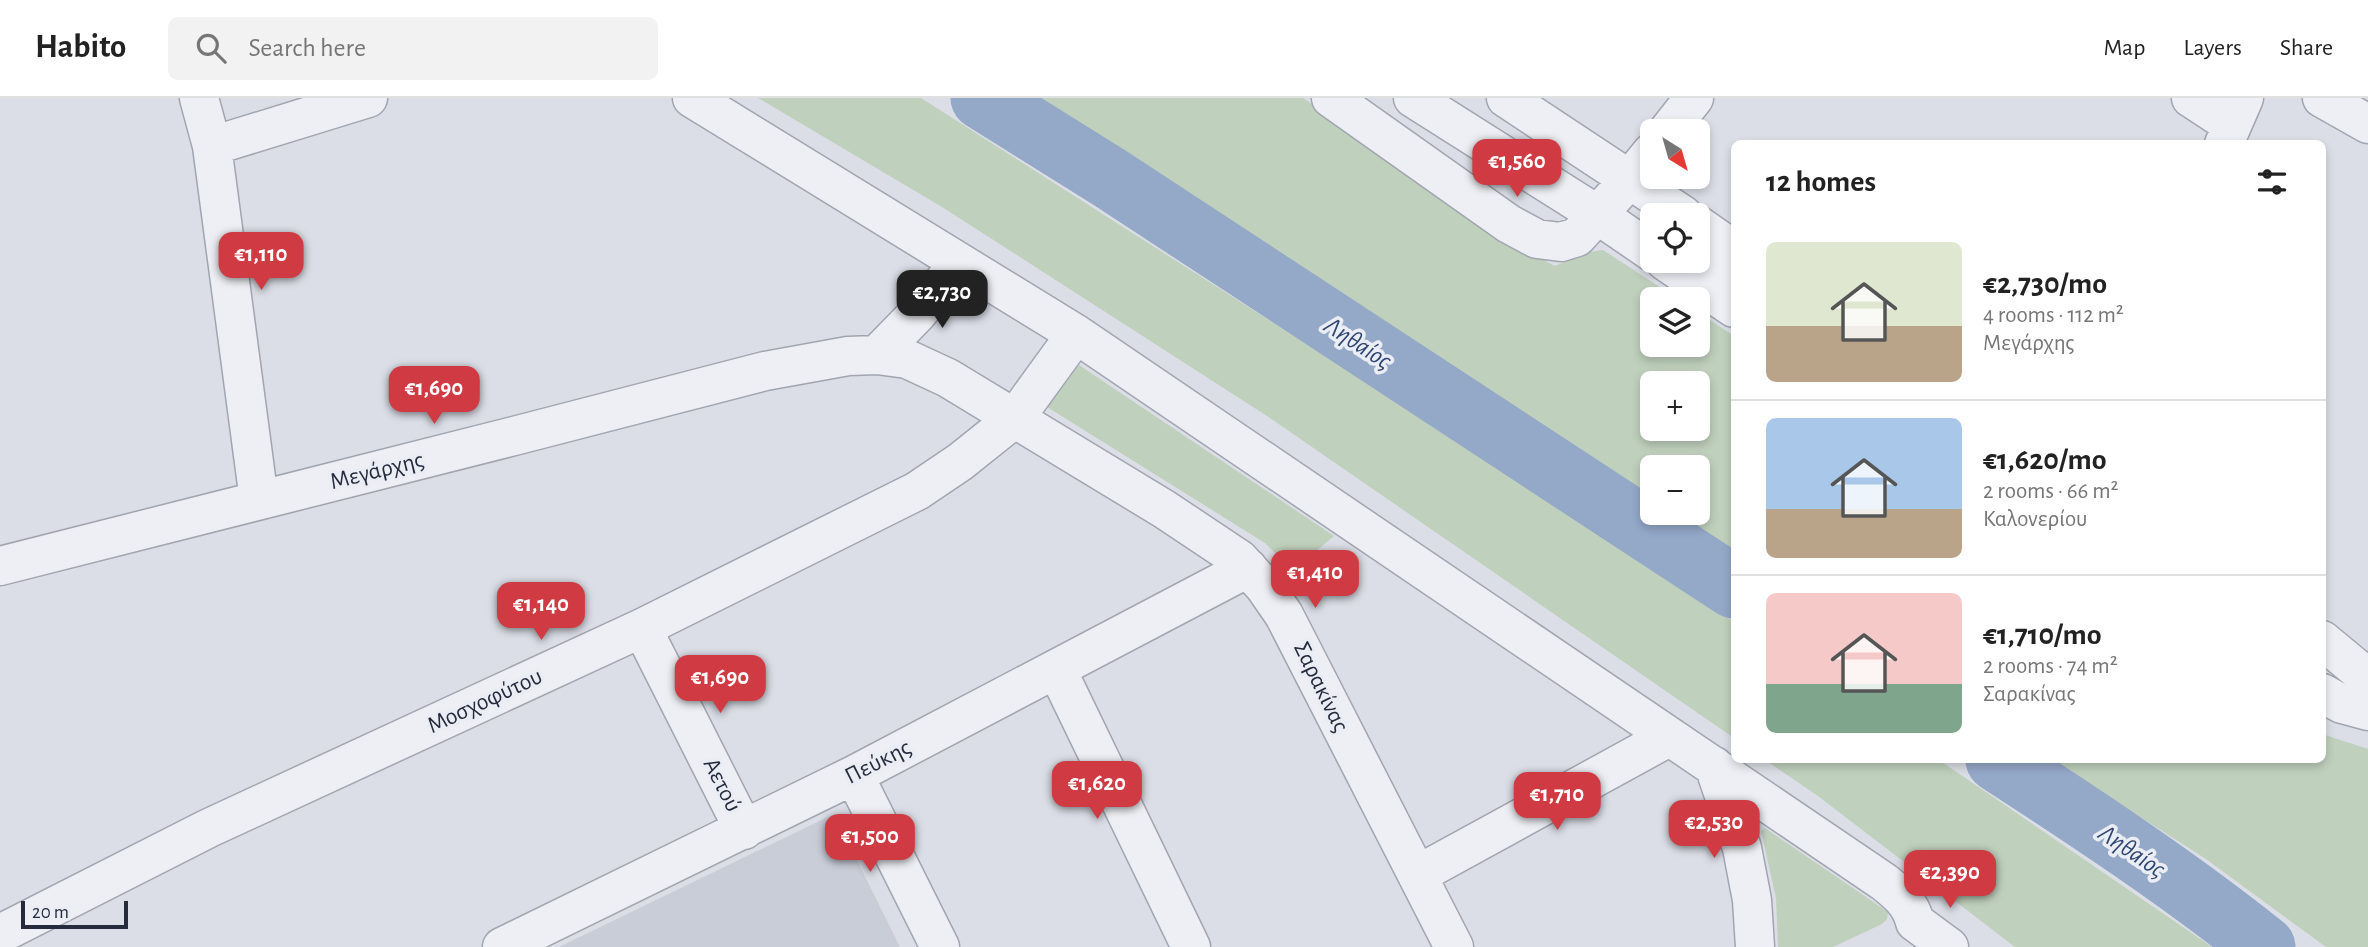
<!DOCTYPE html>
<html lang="en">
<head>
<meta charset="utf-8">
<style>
	:root { --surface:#fff; --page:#f2f2f2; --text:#222; --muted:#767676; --line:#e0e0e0; --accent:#d03a42 }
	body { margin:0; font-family:"Alegreya Sans",sans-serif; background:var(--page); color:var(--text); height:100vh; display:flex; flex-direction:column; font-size:26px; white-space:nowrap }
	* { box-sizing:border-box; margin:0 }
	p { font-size:23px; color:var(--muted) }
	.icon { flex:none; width:38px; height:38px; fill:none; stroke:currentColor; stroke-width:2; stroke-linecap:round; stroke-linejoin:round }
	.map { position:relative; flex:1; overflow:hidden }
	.details { position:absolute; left:1731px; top:42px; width:595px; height:623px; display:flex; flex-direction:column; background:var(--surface); border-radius:10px; box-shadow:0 4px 10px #0003 }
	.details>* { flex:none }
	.needle { width:46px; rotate:143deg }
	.tools { position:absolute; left:1640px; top:21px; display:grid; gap:14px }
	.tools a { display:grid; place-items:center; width:70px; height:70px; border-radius:10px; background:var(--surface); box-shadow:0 4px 10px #0003; font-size:35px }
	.scale { position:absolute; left:21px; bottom:18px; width:107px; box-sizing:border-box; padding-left:7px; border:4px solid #252b3c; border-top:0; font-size:19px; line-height:24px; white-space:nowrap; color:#252b3c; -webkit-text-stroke:5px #eaedf4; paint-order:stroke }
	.price { position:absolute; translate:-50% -60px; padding:0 16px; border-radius:14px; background:var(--accent); color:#fff; font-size:23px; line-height:46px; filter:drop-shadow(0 2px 4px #0008) }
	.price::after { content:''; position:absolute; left:50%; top:42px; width:21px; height:16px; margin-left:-10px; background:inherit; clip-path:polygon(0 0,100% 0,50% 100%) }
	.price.on { background:#222; color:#fff }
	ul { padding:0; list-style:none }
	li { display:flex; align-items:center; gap:21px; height:175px; padding:0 35px }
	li+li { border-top:2px solid var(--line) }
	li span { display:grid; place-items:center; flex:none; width:196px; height:140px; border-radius:10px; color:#555 }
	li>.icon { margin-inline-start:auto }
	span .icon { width:84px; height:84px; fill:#fffc; stroke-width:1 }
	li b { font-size:30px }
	h2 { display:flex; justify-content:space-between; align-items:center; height:84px; padding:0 35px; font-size:30px }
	header { display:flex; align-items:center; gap:42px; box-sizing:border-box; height:98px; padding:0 35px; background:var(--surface); border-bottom:2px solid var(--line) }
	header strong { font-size:33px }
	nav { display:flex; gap:38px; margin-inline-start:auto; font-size:24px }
	.search { width:490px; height:63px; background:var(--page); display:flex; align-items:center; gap:18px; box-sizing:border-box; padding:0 24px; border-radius:10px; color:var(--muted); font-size:26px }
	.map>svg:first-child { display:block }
	.built { fill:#c9cdd8 }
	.green { fill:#bfd0bc; fill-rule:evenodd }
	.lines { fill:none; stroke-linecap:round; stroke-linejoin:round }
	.river { stroke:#94a8c8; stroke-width:63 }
	.minor-casing { stroke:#a1a5b0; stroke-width:41 }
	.minor { stroke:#eeeff4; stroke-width:38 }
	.labels { text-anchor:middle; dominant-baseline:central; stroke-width:7; stroke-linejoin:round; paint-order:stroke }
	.street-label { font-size:24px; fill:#252b3c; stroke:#eaedf4 }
	.water-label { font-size:26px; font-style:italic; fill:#2e4571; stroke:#eaedf4 }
</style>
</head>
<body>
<header>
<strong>Habito</strong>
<div class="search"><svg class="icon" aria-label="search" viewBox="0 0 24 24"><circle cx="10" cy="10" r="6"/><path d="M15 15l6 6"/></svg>Search here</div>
<nav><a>Map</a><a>Layers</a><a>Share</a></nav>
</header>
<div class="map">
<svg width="2368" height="849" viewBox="0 0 2368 849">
	<rect width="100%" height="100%" fill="#dbdee6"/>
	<path class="built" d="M834 716 900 849H559Z"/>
	<path class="green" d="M758 0H921L1543 397 1734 524V640L1267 318 942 109Z
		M1032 0H1303L1540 160 1555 168 1589 154 1603 152 1678 201H1652V247H1698V214L1734 238V457L1668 415H1698V369H1652V404ZM1652 285H1698V331H1652Z
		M1079 267 1334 438 1289 476 1274 454 1265 445 1047 309Z
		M2322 636 2368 651V849H2326L2206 761 2051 662H2322Z
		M1765 662H1939L2212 849H2015L1818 698Z
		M1765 730 1888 814 1887 821 1882 826 1833 849H1778L1776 800 1761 733Z"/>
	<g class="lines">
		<path class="river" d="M982 0 1110 80 1734 489
			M1997 662C2088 721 2179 781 2264 849"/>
		<defs>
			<path id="minor" d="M199 0 212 48 259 402
				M692 0 1076 236 1884 784C1898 795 1911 806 1915 824L1949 849
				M1331 0 1509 126 1537 141 1561 144 1577 139 1630 81 1652 54
				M1413 0 1598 117 1652 154
				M1506 0 1683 117
				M2191 0 2232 27
				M2322 0 2368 26
				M1668 33 1694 0
				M2224 46 2244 0
				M212 48 368 0
				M1698 127 1734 152
				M1665 163 1734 210
				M1706 191 1734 155
				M877 257 917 216 959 165
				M0 468 514 338 765 273 848 258 877 257 907 261 948 280 1164 411 1239 461 1264 488 1284 517 1454 849
				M642 530 744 732
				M2322 542 2368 580
				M1057 572 1191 849
				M2322 595 2342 606 2368 613
				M1714 668 1742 750 1752 802 1755 849
				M854 677 940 849
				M1417 777 1669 639
				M0 836 209 730 642 530 917 393 960 364 1015 320 1076 236
				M502 849 854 677 1248 470"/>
		</defs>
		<use href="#minor" class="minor-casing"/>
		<use href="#minor" class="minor"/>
	</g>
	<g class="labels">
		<g class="street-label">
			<text transform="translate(377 373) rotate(-14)">Μεγάρχης</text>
			<text transform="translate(1321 589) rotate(64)">Σαρακίνας</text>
			<text transform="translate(485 603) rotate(-25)">Μοσχοφύτου</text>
			<text transform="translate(878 664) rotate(-27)">Πεύκης</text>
			<text transform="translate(722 687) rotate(63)">Αετού</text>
		</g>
		<g class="water-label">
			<text transform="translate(1358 245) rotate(33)">Ληθαίος</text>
			<text transform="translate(2132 753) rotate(34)">Ληθαίος</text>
		</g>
	</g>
</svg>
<div class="tools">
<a><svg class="needle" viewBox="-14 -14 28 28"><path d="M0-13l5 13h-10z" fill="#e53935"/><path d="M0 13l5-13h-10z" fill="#767676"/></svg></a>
<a><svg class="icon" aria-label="locate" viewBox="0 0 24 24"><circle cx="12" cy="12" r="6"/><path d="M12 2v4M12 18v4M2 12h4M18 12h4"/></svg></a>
<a><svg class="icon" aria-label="layers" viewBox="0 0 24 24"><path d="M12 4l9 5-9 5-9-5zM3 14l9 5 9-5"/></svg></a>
<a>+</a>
<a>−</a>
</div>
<div class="scale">20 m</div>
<b class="price" style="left:1517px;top:101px">€1,560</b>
<b class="price" style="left:261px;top:194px">€1,110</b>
<b class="price on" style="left:942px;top:232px">€2,730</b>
<b class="price" style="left:434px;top:328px">€1,690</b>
<b class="price" style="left:1315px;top:512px">€1,410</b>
<b class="price" style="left:541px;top:544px">€1,140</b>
<b class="price" style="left:720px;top:617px">€1,690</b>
<b class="price" style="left:1097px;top:723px">€1,620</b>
<b class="price" style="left:1557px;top:734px">€1,710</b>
<b class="price" style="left:1714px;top:762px">€2,530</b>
<b class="price" style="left:870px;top:776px">€1,500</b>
<b class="price" style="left:1950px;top:812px">€2,390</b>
<section class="details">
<h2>12 homes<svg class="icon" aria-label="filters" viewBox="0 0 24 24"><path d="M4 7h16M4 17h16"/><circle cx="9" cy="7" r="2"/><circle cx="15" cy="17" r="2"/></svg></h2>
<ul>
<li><span style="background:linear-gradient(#dfe7d0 60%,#b9a48a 0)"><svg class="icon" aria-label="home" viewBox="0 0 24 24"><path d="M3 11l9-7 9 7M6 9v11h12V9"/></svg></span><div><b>€2,730/mo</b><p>4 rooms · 112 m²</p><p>Μεγάρχης</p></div></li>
<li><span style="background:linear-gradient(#a9c7e8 65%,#b9a48a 0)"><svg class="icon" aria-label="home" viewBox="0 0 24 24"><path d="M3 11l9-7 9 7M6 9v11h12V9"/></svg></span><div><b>€1,620/mo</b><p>2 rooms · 66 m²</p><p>Καλονερίου</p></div></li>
<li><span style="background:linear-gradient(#f6c9c9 65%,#7fa58c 0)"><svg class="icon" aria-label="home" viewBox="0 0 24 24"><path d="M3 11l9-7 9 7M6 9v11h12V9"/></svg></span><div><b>€1,710/mo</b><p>2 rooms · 74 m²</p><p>Σαρακίνας</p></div></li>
</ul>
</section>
</div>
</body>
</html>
